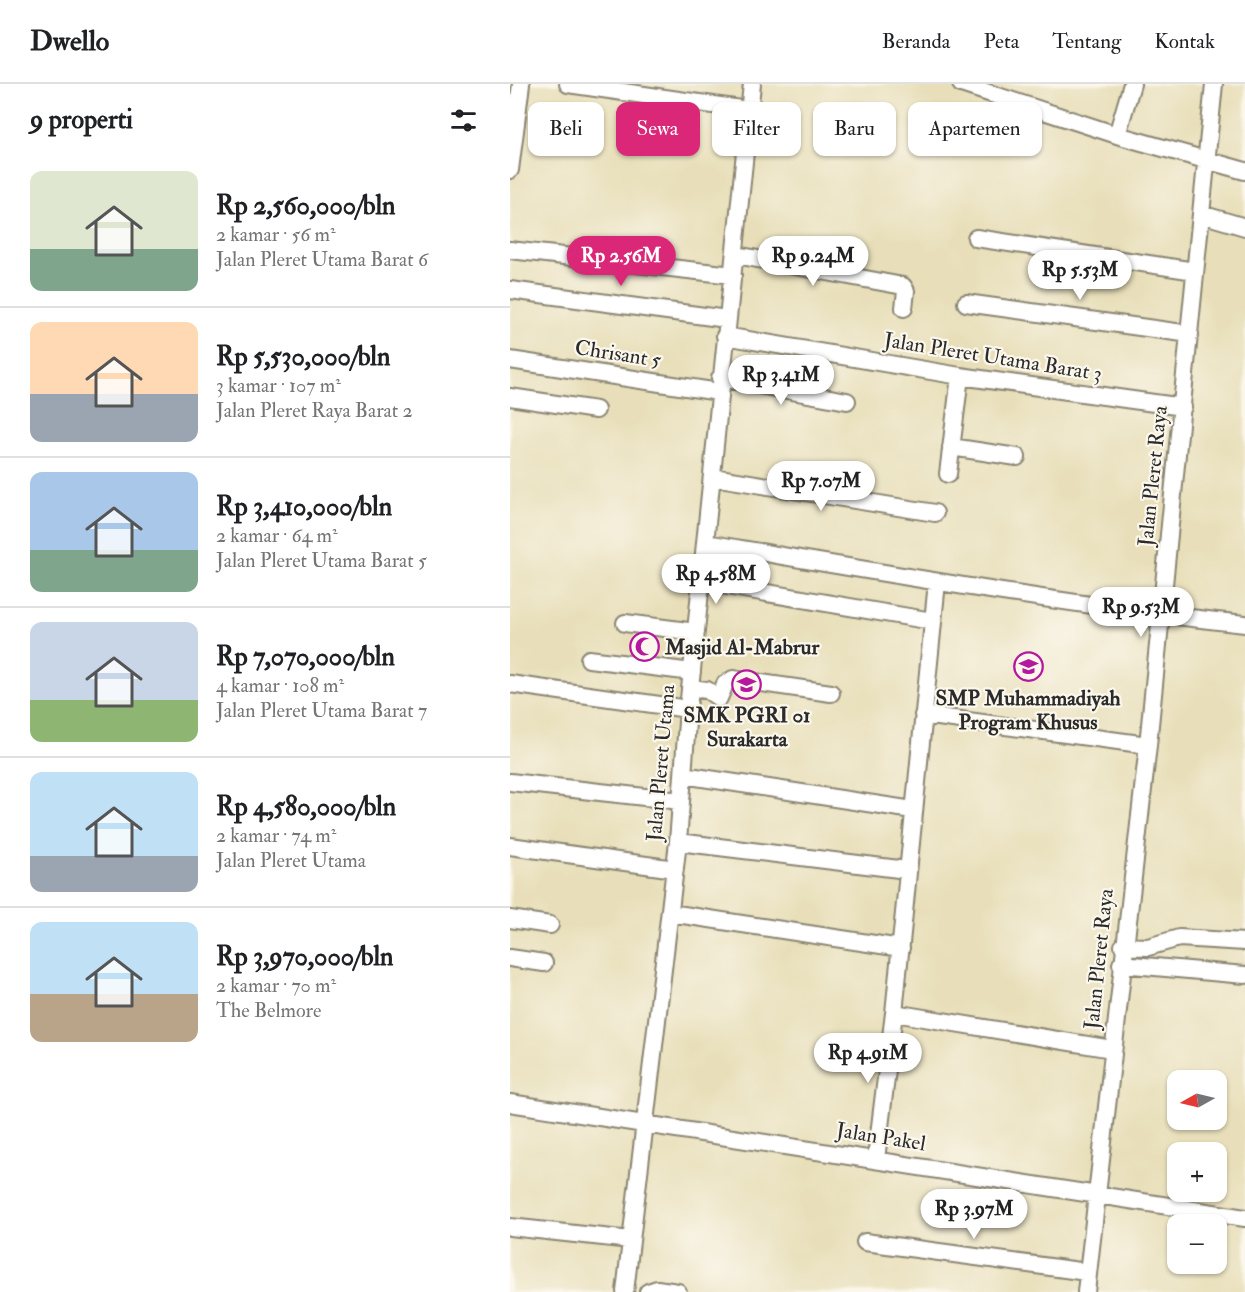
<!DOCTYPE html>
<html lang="id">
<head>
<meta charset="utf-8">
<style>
	:root { --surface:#fff; --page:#f6f6f6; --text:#202124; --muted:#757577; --line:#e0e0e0; --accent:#db2777 }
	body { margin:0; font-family:"IM FELL Double Pica",serif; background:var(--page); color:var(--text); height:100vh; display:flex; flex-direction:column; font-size:22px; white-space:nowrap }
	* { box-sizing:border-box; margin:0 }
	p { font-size:20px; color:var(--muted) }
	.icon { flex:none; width:33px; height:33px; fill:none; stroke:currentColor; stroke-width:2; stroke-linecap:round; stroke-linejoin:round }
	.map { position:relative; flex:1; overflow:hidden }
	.details { display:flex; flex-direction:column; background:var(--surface); width:510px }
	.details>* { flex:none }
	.banner { position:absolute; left:18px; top:18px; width:570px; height:54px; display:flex; gap:12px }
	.needle { width:39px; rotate:262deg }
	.fabs { position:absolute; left:657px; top:986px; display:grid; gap:12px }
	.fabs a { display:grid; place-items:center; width:60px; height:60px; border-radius:12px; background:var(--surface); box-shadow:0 2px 4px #0004; font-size:30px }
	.price { position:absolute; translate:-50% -51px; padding:0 14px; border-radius:21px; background:#fff; color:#222; font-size:20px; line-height:39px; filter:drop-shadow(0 2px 3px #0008) }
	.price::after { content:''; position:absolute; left:50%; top:36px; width:18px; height:14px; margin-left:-9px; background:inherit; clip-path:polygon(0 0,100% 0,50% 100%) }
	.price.on { background:var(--accent); color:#fff }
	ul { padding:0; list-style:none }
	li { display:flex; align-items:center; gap:18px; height:150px; padding:0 30px }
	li+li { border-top:2px solid var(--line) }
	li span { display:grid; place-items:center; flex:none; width:168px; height:120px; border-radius:12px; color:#555 }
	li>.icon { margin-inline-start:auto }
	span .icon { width:72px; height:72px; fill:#fffc; stroke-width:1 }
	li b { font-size:26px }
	h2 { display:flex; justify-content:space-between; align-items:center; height:72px; padding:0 30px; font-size:26px }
	.chip { padding:0 21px; border-radius:12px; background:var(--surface); box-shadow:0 2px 4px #0004; font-size:21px; line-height:54px }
	.chip.on { background:var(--accent); color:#fff }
	header { display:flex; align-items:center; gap:36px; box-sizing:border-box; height:84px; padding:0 30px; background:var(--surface); border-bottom:2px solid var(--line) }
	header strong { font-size:28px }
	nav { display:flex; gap:33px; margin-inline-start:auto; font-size:21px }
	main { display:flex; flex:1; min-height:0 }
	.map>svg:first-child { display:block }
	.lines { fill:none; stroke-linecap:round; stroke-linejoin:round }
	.minor-casing { stroke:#8a8572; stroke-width:20 }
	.minor { stroke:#fff; stroke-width:16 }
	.labels { text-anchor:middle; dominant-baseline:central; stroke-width:4.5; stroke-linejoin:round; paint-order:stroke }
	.street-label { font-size:21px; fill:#2b2b2b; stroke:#fbf7ec }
	.poi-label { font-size:21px; font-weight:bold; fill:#2b2b2b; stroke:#fbf7ec }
</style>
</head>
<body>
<header>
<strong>Dwello</strong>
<nav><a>Beranda</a><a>Peta</a><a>Tentang</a><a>Kontak</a></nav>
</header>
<main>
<section class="details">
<h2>9 properti<svg class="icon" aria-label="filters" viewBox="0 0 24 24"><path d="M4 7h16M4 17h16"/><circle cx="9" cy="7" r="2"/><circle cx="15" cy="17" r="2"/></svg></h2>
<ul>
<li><span style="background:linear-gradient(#dfe7d0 65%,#7fa58c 0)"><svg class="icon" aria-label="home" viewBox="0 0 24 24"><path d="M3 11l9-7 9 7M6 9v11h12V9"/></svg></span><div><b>Rp 2,560,000/bln</b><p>2 kamar · 56 m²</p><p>Jalan Pleret Utama Barat 6</p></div></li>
<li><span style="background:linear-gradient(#ffd9b3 60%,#9aa5b1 0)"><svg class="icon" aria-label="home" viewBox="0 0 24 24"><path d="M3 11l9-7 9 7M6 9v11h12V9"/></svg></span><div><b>Rp 5,530,000/bln</b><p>3 kamar · 107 m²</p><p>Jalan Pleret Raya Barat 2</p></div></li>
<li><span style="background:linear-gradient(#a9c7e8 65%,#7fa58c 0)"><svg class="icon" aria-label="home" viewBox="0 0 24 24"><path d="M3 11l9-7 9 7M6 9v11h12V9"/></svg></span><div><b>Rp 3,410,000/bln</b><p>2 kamar · 64 m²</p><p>Jalan Pleret Utama Barat 5</p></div></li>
<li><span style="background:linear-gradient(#c9d6e8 65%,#8fb573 0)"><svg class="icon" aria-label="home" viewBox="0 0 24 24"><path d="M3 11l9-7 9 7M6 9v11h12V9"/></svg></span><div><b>Rp 7,070,000/bln</b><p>4 kamar · 108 m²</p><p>Jalan Pleret Utama Barat 7</p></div></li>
<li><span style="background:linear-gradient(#bfe0f5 70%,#9aa5b1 0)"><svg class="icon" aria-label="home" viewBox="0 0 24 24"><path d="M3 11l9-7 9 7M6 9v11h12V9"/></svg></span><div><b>Rp 4,580,000/bln</b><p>2 kamar · 74 m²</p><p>Jalan Pleret Utama</p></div></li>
<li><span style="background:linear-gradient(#bfe0f5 60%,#b9a48a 0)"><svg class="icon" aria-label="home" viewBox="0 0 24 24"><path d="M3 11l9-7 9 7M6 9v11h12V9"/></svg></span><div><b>Rp 3,970,000/bln</b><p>2 kamar · 70 m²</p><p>The Belmore</p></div></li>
</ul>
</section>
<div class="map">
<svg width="735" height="1208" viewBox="0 0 735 1208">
	<rect width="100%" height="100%" fill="#fbf7ec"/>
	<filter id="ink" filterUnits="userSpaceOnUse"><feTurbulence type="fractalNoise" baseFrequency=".0167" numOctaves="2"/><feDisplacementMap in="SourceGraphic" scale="12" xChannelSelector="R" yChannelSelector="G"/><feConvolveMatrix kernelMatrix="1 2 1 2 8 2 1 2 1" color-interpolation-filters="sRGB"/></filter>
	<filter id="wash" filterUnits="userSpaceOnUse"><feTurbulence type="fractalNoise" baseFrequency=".008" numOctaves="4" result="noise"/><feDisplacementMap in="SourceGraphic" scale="24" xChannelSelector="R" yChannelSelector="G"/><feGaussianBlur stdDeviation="1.35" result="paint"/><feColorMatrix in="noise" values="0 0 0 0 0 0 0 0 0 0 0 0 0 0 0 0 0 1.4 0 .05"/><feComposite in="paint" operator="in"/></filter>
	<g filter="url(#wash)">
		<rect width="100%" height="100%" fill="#e8dfba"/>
	</g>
	<g filter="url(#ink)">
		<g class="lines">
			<defs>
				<path id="minor" d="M58 0 238 26
					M451 0 607 51 735 87
					M607 51 622 0
					M0 86 11 0
					M691 130 735 143
					M466 154 685 187
					M0 166 223 191
					M226 171 393 202 396 207 394 224
					M0 206 217 235
					M456 219 680 250
					M215 252 450 292 673 323
					M0 276 209 308
					M210 294 337 317
					M0 313 86 326
					M441 363 507 373
					M438 390 450 292
					M203 393 425 429
					M196 459C375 489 554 521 735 540
					M192 498 422 537
					M427 498 384 929 602 965
					M115 539 186 548
					M79 575 182 588
					M0 600 178 625
					M180 604 197 606 209 614 215 600 223 595 321 609
					M413 631 638 661
					M173 691 403 726
					M0 698 171 717
					M168 758 397 786
					M0 762 165 785
					M160 829 391 864
					M0 835 40 841
					M613 862 638 863 669 854 735 858
					M0 874 34 879
					M611 880 735 891
					M0 1019 735 1134
					M366 1075 384 929
					M0 1143 121 1156
					M355 1158 577 1188
					M115 1208 168 758 178 625 242 0
					M138 1208 147 1205 168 1208
					M576 1208 638 661 704 0"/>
			</defs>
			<use href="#minor" class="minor-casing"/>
			<use href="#minor" class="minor"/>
		</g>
	</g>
	<defs>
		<symbol id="mosque-ring" viewBox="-11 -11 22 22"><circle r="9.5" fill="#fbf7ec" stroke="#b5179e" stroke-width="1.5"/><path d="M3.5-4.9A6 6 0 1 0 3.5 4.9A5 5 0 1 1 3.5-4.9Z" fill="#b5179e"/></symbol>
		<symbol id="school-ring" viewBox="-11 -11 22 22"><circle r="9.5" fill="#fbf7ec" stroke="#b5179e" stroke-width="1.5"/><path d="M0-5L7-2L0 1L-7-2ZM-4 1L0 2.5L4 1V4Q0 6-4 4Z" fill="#b5179e"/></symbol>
	</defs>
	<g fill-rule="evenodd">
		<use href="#mosque-ring" x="118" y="546" width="33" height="33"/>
		<use href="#school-ring" x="502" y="566" width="33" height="33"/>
		<use href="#school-ring" x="220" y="584" width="33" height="33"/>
	</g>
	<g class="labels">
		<g class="street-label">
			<text transform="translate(108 270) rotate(9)">Chrisant 5</text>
			<text transform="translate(483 273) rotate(9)">Jalan Pleret Utama Barat 3</text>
			<text transform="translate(643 392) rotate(-84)">Jalan Pleret Raya</text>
			<text transform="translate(151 679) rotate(-85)">Jalan Pleret Utama</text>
			<text transform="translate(589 875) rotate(-84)">Jalan Pleret Raya</text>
			<text transform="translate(371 1053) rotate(9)">Jalan Pakel</text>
		</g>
		<g class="poi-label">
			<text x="155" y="563" text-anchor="start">Masjid Al-Mabrur</text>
			<text x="518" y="614">SMP Muhammadiyah<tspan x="518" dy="24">Program Khusus</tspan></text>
			<text x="237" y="631">SMK PGRI 01<tspan x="237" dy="24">Surakarta</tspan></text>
		</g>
	</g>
</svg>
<div class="fabs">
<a><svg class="needle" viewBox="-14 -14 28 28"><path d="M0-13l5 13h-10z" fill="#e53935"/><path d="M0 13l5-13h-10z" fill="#757577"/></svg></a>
<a>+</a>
<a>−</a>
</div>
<b class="price on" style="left:111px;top:203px">Rp 2.56M</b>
<b class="price" style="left:303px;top:203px">Rp 9.24M</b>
<b class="price" style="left:570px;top:217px">Rp 5.53M</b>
<b class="price" style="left:271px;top:322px">Rp 3.41M</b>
<b class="price" style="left:311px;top:428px">Rp 7.07M</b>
<b class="price" style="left:206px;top:521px">Rp 4.58M</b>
<b class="price" style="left:631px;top:554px">Rp 9.53M</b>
<b class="price" style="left:358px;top:1000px">Rp 4.91M</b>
<b class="price" style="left:464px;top:1156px">Rp 3.97M</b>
<div class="banner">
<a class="chip">Beli</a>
<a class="chip on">Sewa</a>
<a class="chip">Filter</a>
<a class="chip">Baru</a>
<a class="chip">Apartemen</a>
</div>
</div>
</main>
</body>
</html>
